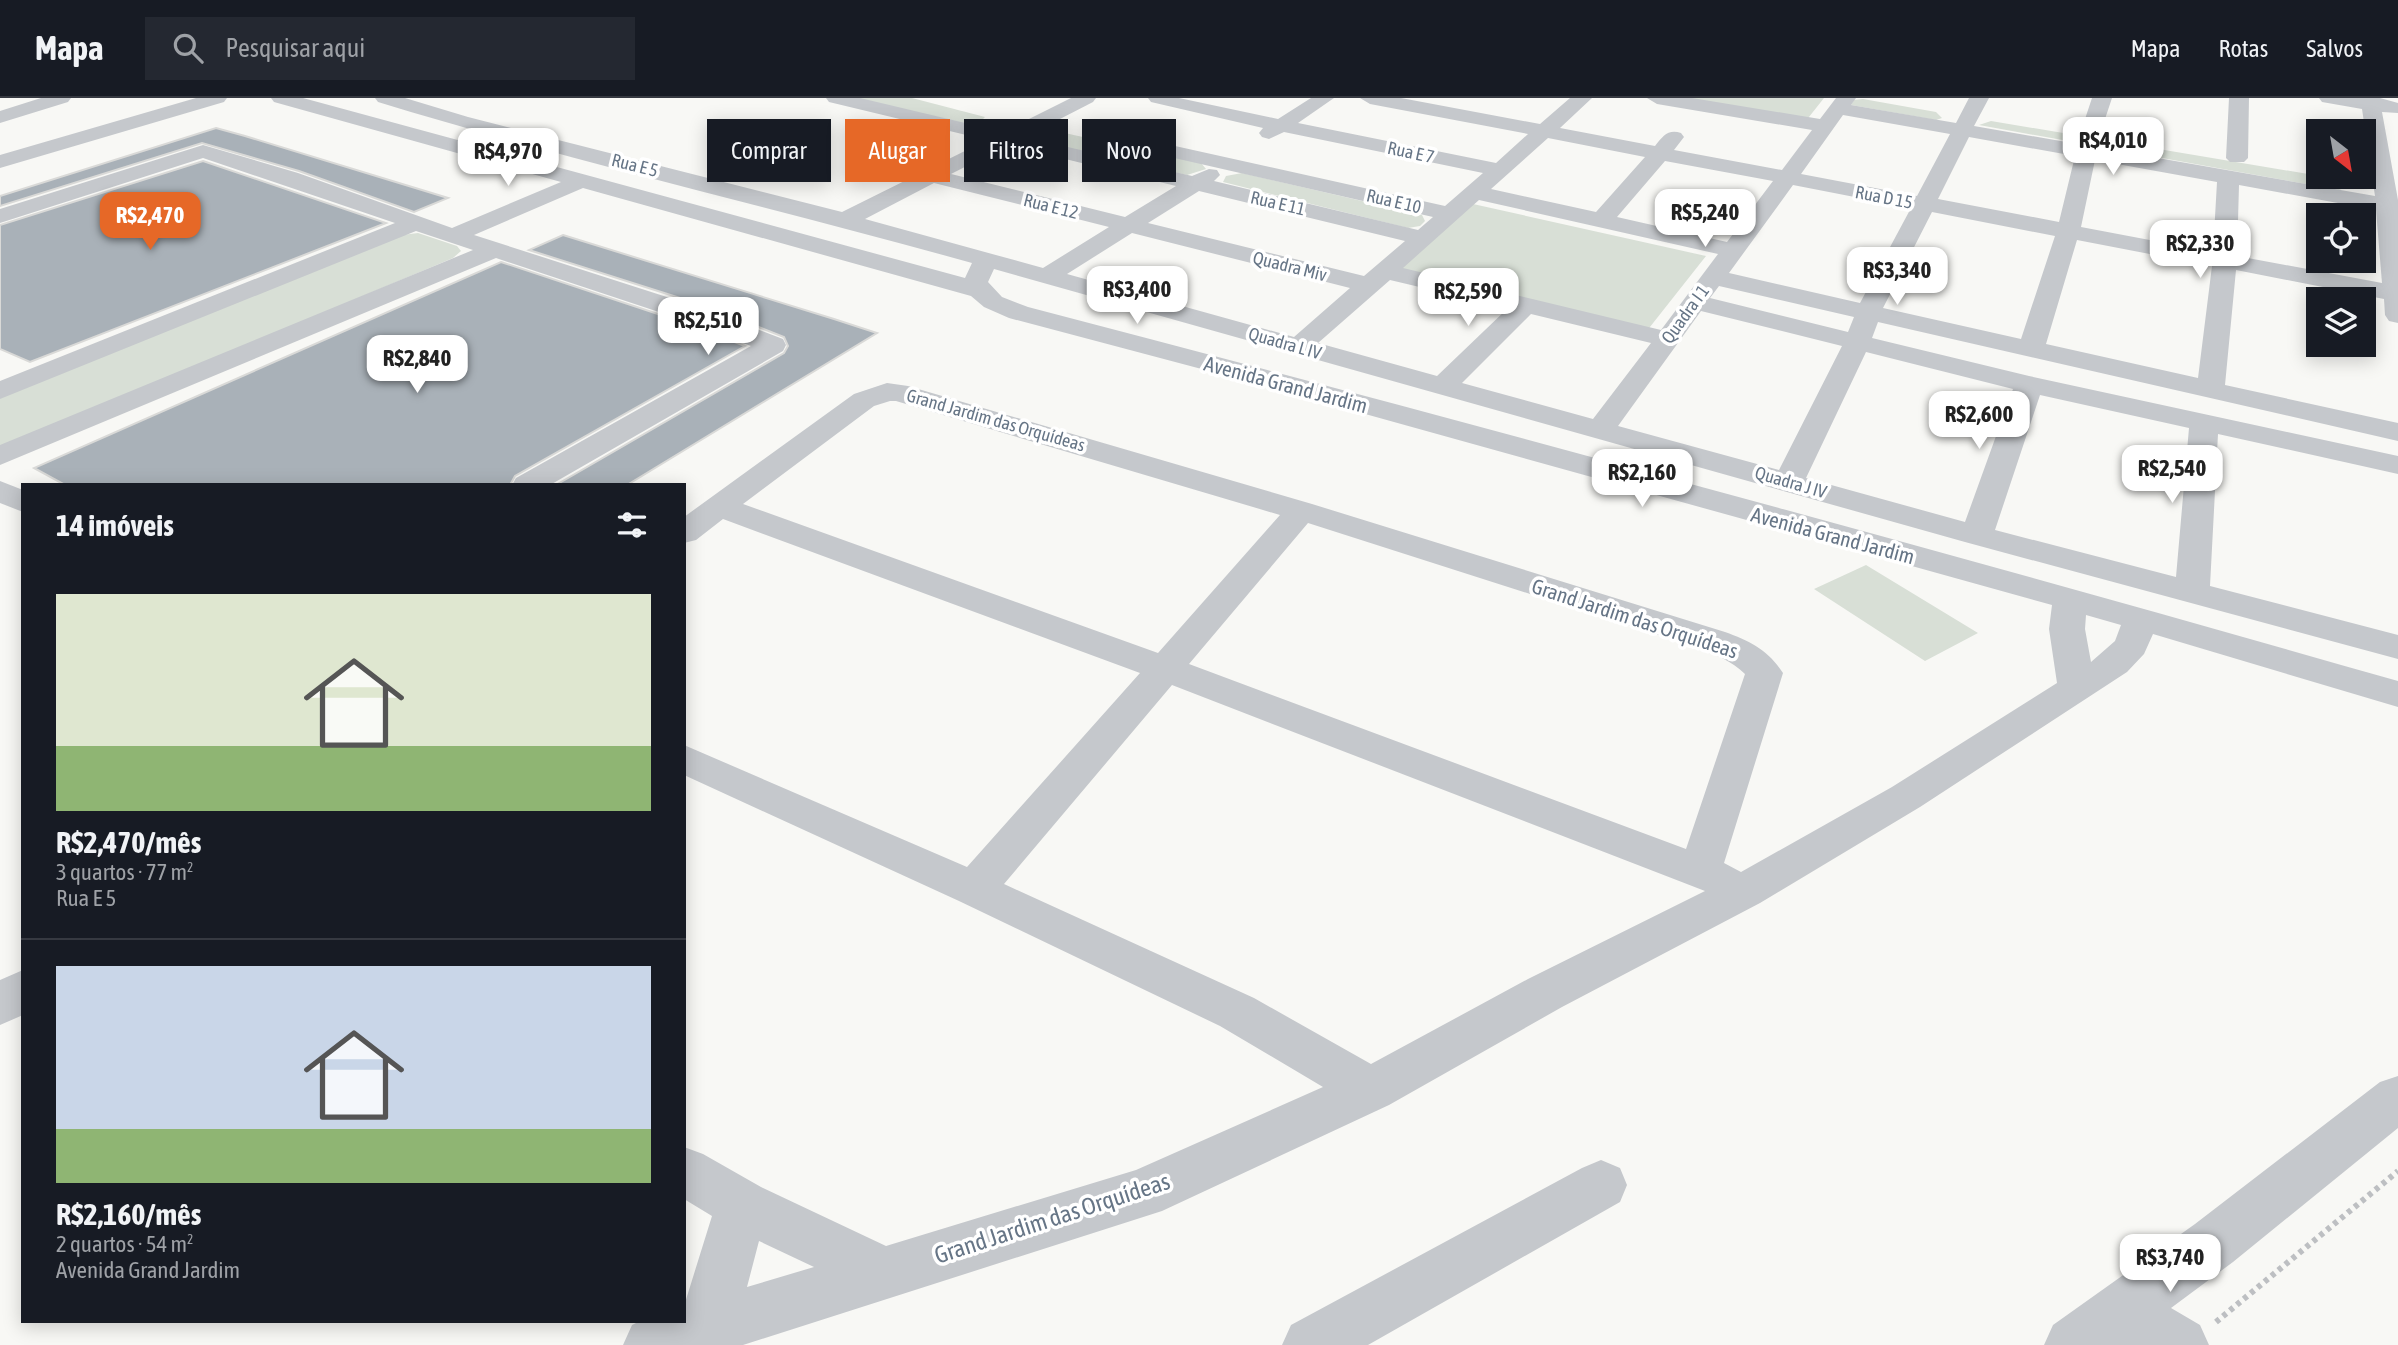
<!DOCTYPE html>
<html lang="pt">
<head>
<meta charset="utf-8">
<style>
	:root { --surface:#171b24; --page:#242831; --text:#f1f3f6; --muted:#9ea1a6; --line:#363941; --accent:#e66827 }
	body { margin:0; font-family:"Asap Condensed",sans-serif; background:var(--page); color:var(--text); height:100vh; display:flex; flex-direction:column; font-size:26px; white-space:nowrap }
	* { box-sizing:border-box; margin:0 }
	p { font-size:23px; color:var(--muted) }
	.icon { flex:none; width:38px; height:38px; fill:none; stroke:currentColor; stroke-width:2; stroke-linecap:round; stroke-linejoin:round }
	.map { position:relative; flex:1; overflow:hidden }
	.details { position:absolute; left:21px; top:385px; width:665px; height:840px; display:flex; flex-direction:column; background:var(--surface); border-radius:0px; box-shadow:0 4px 18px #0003 }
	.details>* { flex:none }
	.hud { position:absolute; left:707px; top:21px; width:665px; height:63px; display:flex; gap:14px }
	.needle { width:46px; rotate:149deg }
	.fabs { position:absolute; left:2306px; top:21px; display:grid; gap:14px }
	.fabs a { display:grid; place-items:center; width:70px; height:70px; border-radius:0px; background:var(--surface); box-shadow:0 4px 18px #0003; font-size:35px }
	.price { position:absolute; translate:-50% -60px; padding:0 16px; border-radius:14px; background:#fff; color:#222; font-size:23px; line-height:46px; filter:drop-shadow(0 2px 4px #0008) }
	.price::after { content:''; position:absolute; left:50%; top:42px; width:21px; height:16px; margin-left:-10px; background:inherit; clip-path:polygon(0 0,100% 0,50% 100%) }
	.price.active { background:var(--accent); color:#fff }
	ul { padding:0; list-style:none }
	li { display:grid; align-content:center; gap:14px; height:371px; padding:0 35px }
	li+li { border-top:2px solid var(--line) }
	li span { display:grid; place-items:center; height:217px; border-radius:0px; color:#555 }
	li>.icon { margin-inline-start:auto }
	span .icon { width:126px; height:126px; fill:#fffc; stroke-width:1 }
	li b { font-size:30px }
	h2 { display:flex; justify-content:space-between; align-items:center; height:84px; padding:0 35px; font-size:30px }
	.tag { padding:0 24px; border-radius:0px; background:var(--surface); box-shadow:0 4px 18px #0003; font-size:24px; line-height:63px }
	.tag.active { background:var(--accent); color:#fff }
	header { display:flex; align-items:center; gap:42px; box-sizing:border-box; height:98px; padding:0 35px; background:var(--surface); border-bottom:2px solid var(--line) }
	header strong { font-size:33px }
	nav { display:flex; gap:38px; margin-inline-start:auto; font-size:24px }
	.search { width:490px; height:63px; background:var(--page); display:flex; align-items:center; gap:18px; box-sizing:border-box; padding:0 24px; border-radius:0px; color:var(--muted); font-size:26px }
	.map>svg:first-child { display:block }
	.green { fill:#d8dfd6 }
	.building { fill:#a9b1b8; stroke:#d9d9d7; stroke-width:2 }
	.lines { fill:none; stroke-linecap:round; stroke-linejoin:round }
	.path { stroke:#bdbfc2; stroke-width:6; stroke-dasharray:4.5 4.5; stroke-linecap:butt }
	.minor { fill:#c5c8cc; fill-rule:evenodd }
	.labels { text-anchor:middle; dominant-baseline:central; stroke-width:7; stroke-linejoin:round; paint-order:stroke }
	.far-street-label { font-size:18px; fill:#667586; stroke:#fff }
	.street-label { font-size:21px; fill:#667586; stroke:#fff }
	.near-street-label { font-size:24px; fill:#667586; stroke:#fff }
</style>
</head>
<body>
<header>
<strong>Mapa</strong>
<div class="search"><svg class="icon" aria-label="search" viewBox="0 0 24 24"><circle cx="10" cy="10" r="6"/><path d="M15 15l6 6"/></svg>Pesquisar aqui</div>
<nav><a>Mapa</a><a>Rotas</a><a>Salvos</a></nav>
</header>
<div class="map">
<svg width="2398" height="1247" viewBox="0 0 2398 1247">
	<rect width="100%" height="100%" fill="#f8f8f5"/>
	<path class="green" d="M844 0H912L985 19 980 24 968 27Z
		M1672 0H1824L1805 24Z
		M1863 1 1936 14 1942 20 1936 22 1851 7 1854 2Z
		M1991 23 2338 81 2349 88 2339 92 1979 27Z
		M1051 32 1201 65 1206 71 1187 77 1026 41 1033 34Z
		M1242 75 1422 117 1425 123 1420 128 1408 130 1223 84 1226 78Z
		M1473 106 1706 158 1646 234 1396 172Z
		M418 135 457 148 461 153 453 160 0 351V297L402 137Z
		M1866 467 1978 535 1925 563 1814 491Z"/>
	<path class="building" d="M216 30 245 38 448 100 414 114 299 73 202 45 0 108V98Z
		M203 63 386 125 30 264 0 251V127Z
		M563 137 834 221 877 235 627 387H556L784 255 788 248 784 239 702 207 529 152Z
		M501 164 682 224 745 248 515 378 510 387H65L34 370Z"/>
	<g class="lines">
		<path class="path" d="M2216 1224 2398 1073"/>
		<path class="minor" d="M41 0H71L68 4 0 25V13Z
			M196 0H227L224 4 0 70V57Z
			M271 0H303L965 180 972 165C775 110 574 64 378 4L375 0H405L468 19 842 114 987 42 829 4 826 0H860L1003 34 1071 0H1096L1093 4 1025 39 1192 78 1209 71 1217 72 1220 77 1214 83 1418 132 1433 119 1148 54 1141 52 1138 48 1141 44 1148 42 1445 108 1483 75 1284 34 1269 41 1262 39 1259 35 1263 30 1151 4 1148 0H1179L1278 21 1311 0H1334L1298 25 1496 65 1528 36 1370 6 1360 0H1401L1540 26 1570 0H1592L1560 30 1655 48C1663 38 1668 31 1681 35L1684 39 1674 52 1782 72 1812 32 1657 6 1647 0H1692L1820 21 1836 0H1856L1851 7 1956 25 1969 0H1989L1974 28 2375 98 2362 11 2322 4 2319 0H2380L2398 5V15L2382 14 2398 102V225L2389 223 2385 217 2384 201 2236 172 2225 287 2398 325V343L1878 224 1872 240 2029 278 2398 358V376L2218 336 2210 488 2398 537V561L1965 444 994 171 988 184 1002 199 1028 209C1486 329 1943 453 2398 583V609L2153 536 2144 556 2127 574 1920 709 1760 805 1562 909 1389 1007 1162 1113 743 1247H623L632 1227 640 1223H684V1208L712 1118 684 1101V1049L703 1056 761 1089 886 1148 1136 1072 1323 989 1220 928 959 803 684 677V647L967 769 1140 575 723 421 696 442 684 445V419L854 296 887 285 908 288 1312 406 1725 534C1750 543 1768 552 1783 575L1724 765 1741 774 1892 689 2057 585 2049 531 2052 507 1243 282 1009 220 984 209 971 198 583 90 474 137 701 210 783 241 786 247 783 253 550 387H512L516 380 751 248 683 222 496 160 0 367V347L473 152 416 133 0 301V283L395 125 203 60 0 125V111L203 47 298 75 452 130 561 84 274 4ZM1843 17 1950 36 1917 98 1801 76ZM1969 39 2075 58 2059 124 1938 101ZM1548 40 1645 59 1596 114 1491 91ZM1008 47 1176 88 1125 119 951 76ZM2095 62 2217 84 2213 154 2081 129ZM1665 63 1773 83 1727 144 1617 119ZM934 85 1109 129 1043 170 865 121ZM1793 87 1911 110 1860 205 1729 175ZM2239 87 2376 112 2382 185 2237 158ZM1199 93 1405 143 1364 178 1148 125ZM1479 102 1718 156 1661 232 1403 170ZM1932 114 2055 138 2021 241 1883 210ZM1132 135 1350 190 1294 239 1067 176ZM2077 142 2212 168 2198 280 2046 246ZM1390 182 1508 210 1437 278 1318 245ZM1719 188 1854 219 1848 234 1710 200ZM1701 213 1842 248 1779 372 1618 328ZM1531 216 1651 245 1593 321 1462 285ZM1866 254 2013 291 1965 424 1806 380ZM2040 297 2189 330 2176 479 1995 432ZM890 303H896L1280 417 1158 555 743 406 874 308ZM1308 425 1699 550C1716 557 1732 563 1745 576L1686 751 1189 566ZM2086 517 2121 527 2115 543 2091 564 2085 531ZM1172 587 1705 793 1528 881 1371 966 1254 900 1004 786ZM759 1143 814 1169 747 1189Z
			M2092 0H2112L2100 36 2097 40H2083L2080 36Z
			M2229 0H2249L2248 60 2244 64H2230L2226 60Z
			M0 383 23 392V414L0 405Z
			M23 872V917L0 927V882Z
			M2398 978V1030L2233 1164 2171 1210 2200 1227 2209 1247H2044L2053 1227 2195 1126 2380 984Z
			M1601 1062 1620 1070 1627 1087 1620 1104 1368 1247H1282L1291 1227 1582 1070Z"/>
	</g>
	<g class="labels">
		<g class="far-street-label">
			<text transform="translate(1411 54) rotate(12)">Rua E 7</text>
			<text transform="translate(635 67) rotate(14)">Rua E 5</text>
			<text transform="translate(1884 99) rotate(11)">Rua D 15</text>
			<text transform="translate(1394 103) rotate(13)">Rua E 10</text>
			<text transform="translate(1278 105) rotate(13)">Rua E 11</text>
			<text transform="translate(1051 108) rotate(14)">Rua E 12</text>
			<text transform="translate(1290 168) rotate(14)">Quadra Miv</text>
			<text transform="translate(1685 216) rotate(-54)">Quadra I 1</text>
			<text transform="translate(1285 245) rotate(16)">Quadra L IV</text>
			<text transform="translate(996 322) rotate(16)">Grand Jardim das Orquídeas</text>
			<text transform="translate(1791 384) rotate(16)">Quadra J IV</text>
		</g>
		<g class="street-label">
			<text transform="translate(1286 286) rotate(15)">Avenida Grand Jardim</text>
			<text transform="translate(1833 437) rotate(15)">Avenida Grand Jardim</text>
			<text transform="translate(1635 520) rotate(18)">Grand Jardim das Orquídeas</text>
		</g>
		<g class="near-street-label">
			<text transform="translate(1052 1120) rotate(-18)">Grand Jardim das Orquídeas</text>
		</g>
	</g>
</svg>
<div class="fabs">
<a><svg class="needle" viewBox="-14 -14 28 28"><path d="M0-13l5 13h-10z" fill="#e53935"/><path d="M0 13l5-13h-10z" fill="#9ea1a6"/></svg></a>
<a><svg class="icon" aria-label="locate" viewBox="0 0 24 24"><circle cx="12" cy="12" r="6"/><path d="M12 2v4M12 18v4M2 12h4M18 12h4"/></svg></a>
<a><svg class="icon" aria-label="layers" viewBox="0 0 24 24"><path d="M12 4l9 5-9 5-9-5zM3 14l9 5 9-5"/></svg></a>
</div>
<b class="price" style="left:2113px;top:79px">R$4,010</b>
<b class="price" style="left:508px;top:90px">R$4,970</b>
<b class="price" style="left:1705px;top:151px">R$5,240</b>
<b class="price active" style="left:150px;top:154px">R$2,470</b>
<b class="price" style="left:2200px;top:182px">R$2,330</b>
<b class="price" style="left:1897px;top:209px">R$3,340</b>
<b class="price" style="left:1137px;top:228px">R$3,400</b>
<b class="price" style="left:1468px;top:230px">R$2,590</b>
<b class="price" style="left:708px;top:259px">R$2,510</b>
<b class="price" style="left:417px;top:297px">R$2,840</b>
<b class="price" style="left:1979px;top:353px">R$2,600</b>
<b class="price" style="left:2172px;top:407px">R$2,540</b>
<b class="price" style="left:1642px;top:411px">R$2,160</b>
<b class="price" style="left:2170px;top:1196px">R$3,740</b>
<div class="hud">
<a class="tag">Comprar</a>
<a class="tag active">Alugar</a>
<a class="tag">Filtros</a>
<a class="tag">Novo</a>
</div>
<section class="details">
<h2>14 imóveis<svg class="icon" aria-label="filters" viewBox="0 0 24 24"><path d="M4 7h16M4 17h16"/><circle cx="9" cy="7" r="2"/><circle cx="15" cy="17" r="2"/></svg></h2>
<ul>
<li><span style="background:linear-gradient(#dfe7d0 70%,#8fb573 0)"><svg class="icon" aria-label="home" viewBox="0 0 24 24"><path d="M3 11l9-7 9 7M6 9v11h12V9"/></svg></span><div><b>R$2,470/mês</b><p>3 quartos · 77 m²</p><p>Rua E 5</p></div></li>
<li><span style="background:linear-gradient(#c9d6e8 75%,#8fb573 0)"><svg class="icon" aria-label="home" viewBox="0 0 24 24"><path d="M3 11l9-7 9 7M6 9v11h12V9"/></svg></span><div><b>R$2,160/mês</b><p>2 quartos · 54 m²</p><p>Avenida Grand Jardim</p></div></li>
</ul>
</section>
</div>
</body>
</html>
